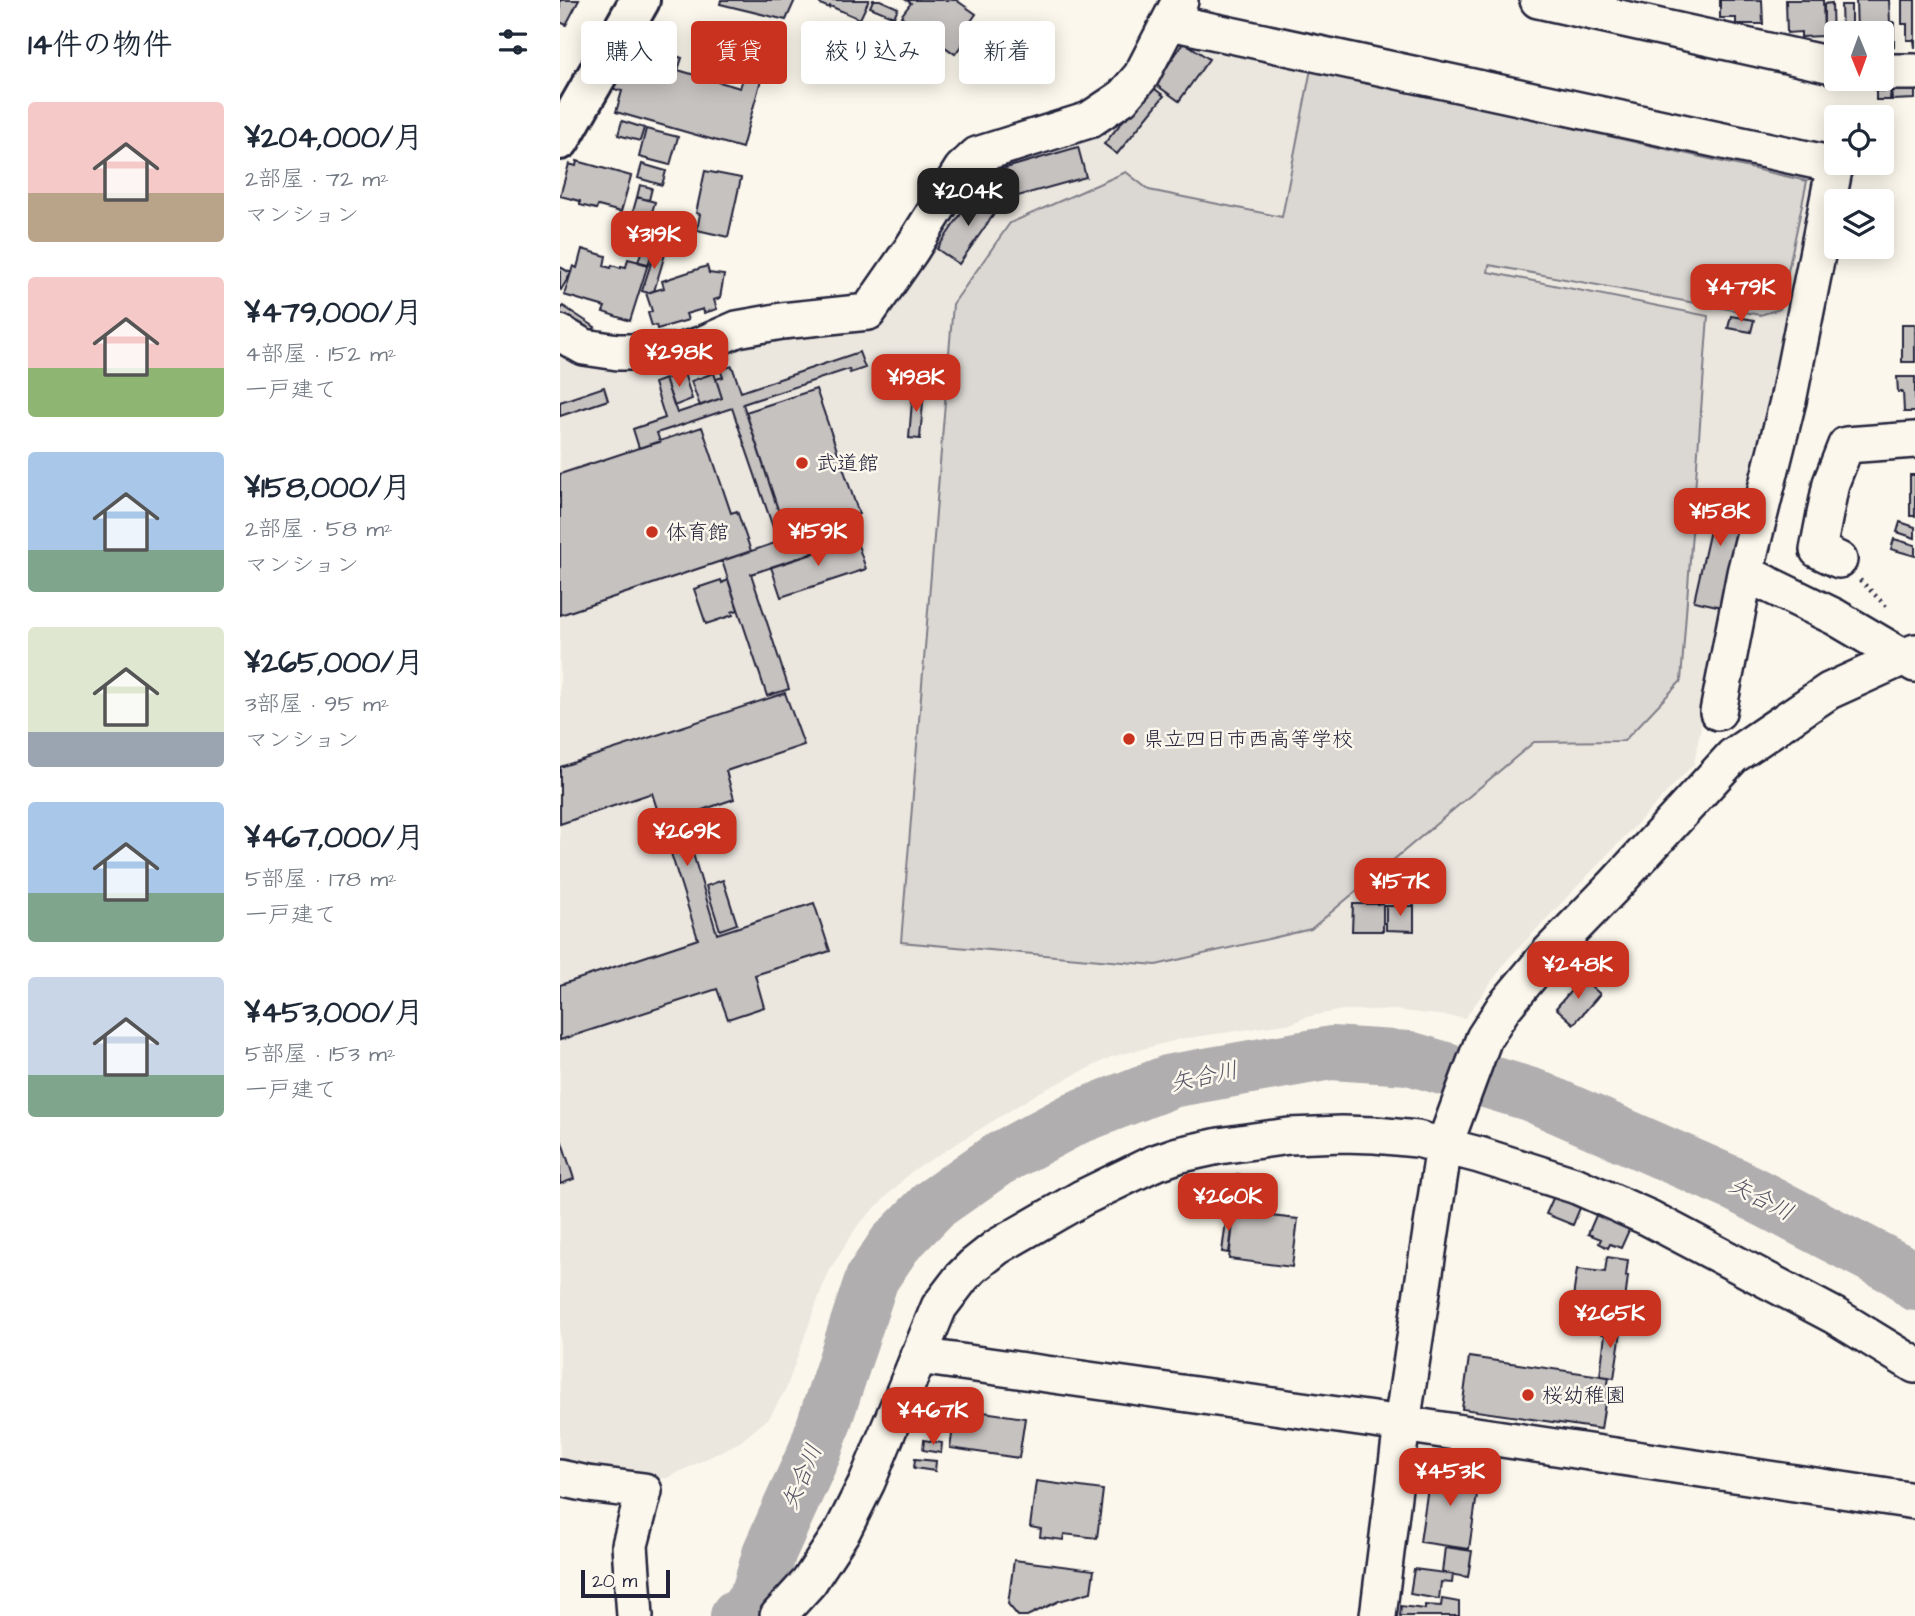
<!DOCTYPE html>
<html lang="ja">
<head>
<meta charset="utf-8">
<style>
	:root { --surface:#fff; --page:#f6f6f7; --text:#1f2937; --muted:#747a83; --accent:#c8321e }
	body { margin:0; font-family:"Architects Daughter","Klee One",sans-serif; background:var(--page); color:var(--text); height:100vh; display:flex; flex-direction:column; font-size:26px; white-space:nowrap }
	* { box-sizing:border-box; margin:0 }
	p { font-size:23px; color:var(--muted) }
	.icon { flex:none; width:38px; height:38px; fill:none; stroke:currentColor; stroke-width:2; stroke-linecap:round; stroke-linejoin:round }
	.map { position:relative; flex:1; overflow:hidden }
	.panel { display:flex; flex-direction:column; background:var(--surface); width:560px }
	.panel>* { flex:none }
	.guide { position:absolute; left:21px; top:21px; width:665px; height:63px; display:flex; gap:14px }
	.needle { width:46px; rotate:179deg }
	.controls { position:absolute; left:1264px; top:21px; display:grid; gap:14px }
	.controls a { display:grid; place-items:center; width:70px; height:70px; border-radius:7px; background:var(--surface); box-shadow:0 4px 18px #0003; font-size:35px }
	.scale { position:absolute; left:21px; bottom:18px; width:89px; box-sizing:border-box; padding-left:7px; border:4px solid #22223b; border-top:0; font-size:19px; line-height:24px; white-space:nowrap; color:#22223b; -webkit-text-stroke:5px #fbf7ec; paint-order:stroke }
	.price { position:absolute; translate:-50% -60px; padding:0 16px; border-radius:14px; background:var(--accent); color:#fff; font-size:23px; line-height:46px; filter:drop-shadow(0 2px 4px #0008) }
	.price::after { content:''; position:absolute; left:50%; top:42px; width:21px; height:16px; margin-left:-10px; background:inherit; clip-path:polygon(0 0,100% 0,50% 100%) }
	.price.selected { background:#222; color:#fff }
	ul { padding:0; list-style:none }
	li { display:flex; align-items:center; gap:21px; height:175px; padding:0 28px }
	li span { display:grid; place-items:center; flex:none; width:196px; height:140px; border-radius:7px; color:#555 }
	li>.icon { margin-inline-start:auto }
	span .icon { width:84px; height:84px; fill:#fffc; stroke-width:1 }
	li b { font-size:30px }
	h2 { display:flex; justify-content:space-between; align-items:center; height:84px; padding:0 28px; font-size:30px }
	.pill { padding:0 24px; border-radius:7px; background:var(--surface); box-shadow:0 4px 18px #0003; font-size:24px; line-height:63px }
	.pill.selected { background:var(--accent); color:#fff }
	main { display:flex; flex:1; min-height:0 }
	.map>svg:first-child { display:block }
	.built { fill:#ebe7df }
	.green { fill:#dbd8d3; stroke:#7e7d87; stroke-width:2 }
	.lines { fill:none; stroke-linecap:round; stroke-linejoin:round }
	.river { stroke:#b1aeb0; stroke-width:54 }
	.building { fill:#c6c2c0; stroke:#22223b; stroke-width:2 }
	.minor-casing { stroke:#22223b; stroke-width:40 }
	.major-casing { stroke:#22223b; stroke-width:44 }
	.path { stroke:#22223b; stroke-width:4.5; stroke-dasharray:2 5; stroke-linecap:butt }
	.minor { stroke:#fbf7ec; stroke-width:35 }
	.major { stroke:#fbf7ec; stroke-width:38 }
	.poi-dot { fill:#c8321e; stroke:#fbf7ec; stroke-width:2.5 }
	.labels { text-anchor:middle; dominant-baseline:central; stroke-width:5; stroke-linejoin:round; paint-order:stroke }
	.poi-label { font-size:21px; fill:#22223b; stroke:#fbf7ec; text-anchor:start }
	.water-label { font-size:23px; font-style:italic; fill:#545364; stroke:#fbf7ec }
</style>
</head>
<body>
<main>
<section class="panel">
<h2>14件の物件<svg class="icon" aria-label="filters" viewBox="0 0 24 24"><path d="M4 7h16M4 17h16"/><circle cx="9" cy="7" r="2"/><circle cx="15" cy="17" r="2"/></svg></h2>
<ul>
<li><span style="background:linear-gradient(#f6c9c9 65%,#b9a48a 0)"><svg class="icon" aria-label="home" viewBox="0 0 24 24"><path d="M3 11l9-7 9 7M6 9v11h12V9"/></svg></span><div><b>¥204,000/月</b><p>2部屋 · 72 m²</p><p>マンション</p></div></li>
<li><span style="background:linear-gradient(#f6c9c9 65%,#8fb573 0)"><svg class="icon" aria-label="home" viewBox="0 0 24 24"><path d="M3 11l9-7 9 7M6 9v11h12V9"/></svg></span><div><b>¥479,000/月</b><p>4部屋 · 152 m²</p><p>一戸建て</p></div></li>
<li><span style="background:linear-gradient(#a9c7e8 70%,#7fa58c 0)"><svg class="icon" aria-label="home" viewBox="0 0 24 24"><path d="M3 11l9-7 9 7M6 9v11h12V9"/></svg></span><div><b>¥158,000/月</b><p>2部屋 · 58 m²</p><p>マンション</p></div></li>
<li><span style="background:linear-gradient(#dfe7d0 75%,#9aa5b1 0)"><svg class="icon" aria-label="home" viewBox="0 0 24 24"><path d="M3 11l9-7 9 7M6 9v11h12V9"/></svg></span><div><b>¥265,000/月</b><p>3部屋 · 95 m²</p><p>マンション</p></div></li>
<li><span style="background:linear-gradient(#a9c7e8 65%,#7fa58c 0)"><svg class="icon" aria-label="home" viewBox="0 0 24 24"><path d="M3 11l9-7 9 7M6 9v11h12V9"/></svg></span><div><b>¥467,000/月</b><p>5部屋 · 178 m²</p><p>一戸建て</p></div></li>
<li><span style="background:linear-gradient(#c9d6e8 70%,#7fa58c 0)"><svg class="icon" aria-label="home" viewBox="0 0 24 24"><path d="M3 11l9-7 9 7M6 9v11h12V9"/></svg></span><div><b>¥453,000/月</b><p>5部屋 · 153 m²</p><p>一戸建て</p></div></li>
</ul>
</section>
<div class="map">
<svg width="1355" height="1616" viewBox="0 0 1355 1616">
	<rect width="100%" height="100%" fill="#fbf7ec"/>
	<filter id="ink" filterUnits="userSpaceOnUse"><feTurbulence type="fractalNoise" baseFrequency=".0143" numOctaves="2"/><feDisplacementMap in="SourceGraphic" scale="14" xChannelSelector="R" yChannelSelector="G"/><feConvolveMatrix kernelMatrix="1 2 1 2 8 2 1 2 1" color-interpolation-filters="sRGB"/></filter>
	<g filter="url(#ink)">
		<path class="built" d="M618 35 1259 179 1143 715 1134 764 949 958 905 1018 834 1010H783L746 1017 733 1023 621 1039 551 1057 478 1093 351 1172 298 1225 267 1274 226 1389 209 1418 180 1442 107 1478 61 1480 0 1469V344L180 340 319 322 424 164 533 130Z"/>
		<path class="green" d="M751 69 1247 181 1220 309 1200 315 929 265 928 272 1148 316 1121 681 1064 741 974 742 751 929 596 965 341 942 393 304 450 223 566 172 589 190 722 217Z"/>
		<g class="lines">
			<path class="river" d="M177 1616 185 1612 198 1593 210 1551 255 1451 312 1278 335 1244 373 1205 437 1160 516 1118 611 1081 771 1053 849 1058 972 1095 1174 1184 1341 1271 1355 1284"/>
		</g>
		<path class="building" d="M0 0H19L6 25 0 22Z
			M161 0H235L226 20 160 4Z
			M261 0H309L300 19 270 6 269 8 260 4Z
			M313 0H320L338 8 334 17 310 7Z
			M346 0H396L416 14 407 27 412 31 395 54 341 16 351 3Z
			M1160 0H1202L1203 24H1176V18H1160Z
			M1226 0H1263L1264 36 1241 37V32L1227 33Z
			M1296 0H1329L1330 22H1334V47L1321 48V33H1297Z
			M1342 0H1355V48L1354 40H1347V24H1342Z
			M1272 3 1273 46H1264V4Z
			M1281 5H1291V33H1282Z
			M342 17 361 31 349 49 329 35Z
			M624 42 649 59 619 101 595 84Z
			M100 51 122 58 118 70 180 88 184 75 201 80 182 148 56 112 62 91 53 89 57 73 65 76 71 59 86 64 87 58 97 61Z
			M203 53 217 58 210 80 196 75Z
			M1355 85V99L1332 100 1331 86Z
			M591 86 604 96 557 154 544 144Z
			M1331 86 1330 100H1316V87Z
			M62 121 84 128 80 141 58 135Z
			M86 129 118 137 110 165 79 157Z
			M518 147 526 177 440 201 432 172Z
			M17 161 71 176 61 212 38 206 36 209 20 205V201L0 196 9 164 16 166Z
			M82 164 106 171 102 185 78 178Z
			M145 171 181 178 168 237 137 230 140 214 136 213Z
			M80 185 92 188 89 200 77 197Z
			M416 192 439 207 399 264 377 249Z
			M77 197 95 202 92 212 103 215 99 231 70 222Z
			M84 243 94 246 88 265 78 262Z
			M96 248 106 251 94 291 88 293 82 291Z
			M22 249 46 256 44 266 51 268 52 265 61 268V266L66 267 68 259 88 264 70 321 43 312 45 307 4 295 13 266 17 268Z
			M147 266 149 273 164 275 160 298 154 300 157 309 144 313 143 309 126 314 128 320 97 329 96 325 92 326 88 313 92 311 86 293 104 288 102 281Z
			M0 267 11 273 1 290 0 289Z
			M3 306 35 327 29 336 0 320V311Z
			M1171 316 1194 320 1191 332 1168 328Z
			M1342 324H1355V362H1342Z
			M299 352 305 368 290 373 289 369 183 404 227 537 245 532 252 554 191 574 229 689 207 696 162 561 218 542 172 408 97 433 100 442 79 448 73 429 105 418 94 383 105 379 117 413 162 398 156 379 163 377 160 370 172 366 181 392Z
			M124 373 132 399 114 406 105 379Z
			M154 373 162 398 140 406 131 381Z
			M1337 377H1355V412H1344L1343 392H1338Z
			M44 387 48 400 0 416V402Z
			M256 389 299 514 227 537 186 412Z
			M353 389 364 390 360 439 349 438Z
			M142 427 171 513 177 511 191 551 0 615V474Z
			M1350 475H1355V516H1350Z
			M1159 490 1187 496 1162 607 1134 601Z
			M1340 522 1355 527V538L1337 532Z
			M296 539 306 569 221 597 211 567Z
			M1334 539 1355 545V556L1331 549Z
			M161 580 162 583 168 580 178 610 172 612 173 615 146 624 134 589Z
			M225 693 244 745 166 771 174 799 122 817 157 934 254 903 270 951 195 975 204 1007 168 1019 157 989 0 1040V985L138 939 92 793 0 824V767Z
			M142 813 148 833 131 839 124 819Z
			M163 880 177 924 160 930 146 886Z
			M793 904H823V931H792Z
			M826 906H854V931L826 930Z
			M1022 978 1040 994 1014 1024 996 1008Z
			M0 1136 14 1179 0 1184Z
			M677 1174 694 1177 690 1200 674 1198Z
			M994 1196 1020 1208 1013 1225 986 1214Z
			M675 1206 711 1210V1216L738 1219 732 1267 669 1259Z
			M667 1213 674 1214 669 1253 662 1252Z
			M1037 1213 1070 1228 1061 1248 1050 1244 1048 1248 1039 1243 1041 1239 1028 1234Z
			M1047 1257 1068 1260 1066 1276H1068L1062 1326 1010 1319 1017 1269 1045 1272Z
			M1043 1324 1062 1326 1054 1378 1040 1376 1045 1334H1042Z
			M909 1357 1049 1377 1041 1429 902 1409Z
			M396 1408 465 1418 459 1458 390 1448Z
			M364 1440 382 1443 381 1453 363 1450Z
			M355 1459 376 1461 375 1471 354 1468Z
			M871 1467 920 1474 909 1549 860 1542Z
			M476 1481 543 1490 537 1538 504 1534 503 1540 480 1537 481 1529 470 1527Z
			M885 1547 912 1551 908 1577 882 1573Z
			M454 1560 534 1570 531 1592 499 1601 467 1616H458L448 1604Z
			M854 1569 893 1574 892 1583 881 1582 879 1599 850 1594Z
			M882 1599 899 1602V1616H840L841 1606 865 1609V1605L881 1606Z"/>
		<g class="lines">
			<defs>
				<path id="minor" d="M978 0 1276 66
					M610 22 1275 165 1228 401 1185 573 1158 712
					M1321 72H1355
					M0 333 24 347 58 352H119L143 344 177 329 222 321 308 312 351 250 402 169 417 155 529 120 562 98 581 76 620 1
					M1279 560 1258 550 1271 483 1286 445 1355 440
					M1185 573 1275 617 1355 664
					M358 1356 842 1424 1355 1501
					M0 1478 28 1484 84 1491 70 1545 75 1616
					M218 1616 249 1582 283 1530 307 1482 379 1307 402 1277 413 1266 437 1247 522 1198 592 1164 618 1155 659 1146 729 1136 782 1134 815 1135 857 1139 919 1155 1017 1186 1089 1218 1275 1316 1355 1365
					M818 1616 842 1424 884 1146 924 1038 944 1007 989 953 1053 887 1173 756 1269 691 1355 652"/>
				<path id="major" d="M0 140 80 0"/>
			</defs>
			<use href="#minor" class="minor-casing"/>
			<use href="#major" class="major-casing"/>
			<path class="path" d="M1300 580 1328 608"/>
			<use href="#minor" class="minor"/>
			<use href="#major" class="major"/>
		</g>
	</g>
	<g class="poi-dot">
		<circle cx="242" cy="463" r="7"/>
		<circle cx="92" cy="532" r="7"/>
		<circle cx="569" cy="739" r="7"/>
		<circle cx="968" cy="1395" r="7"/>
	</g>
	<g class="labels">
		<g class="poi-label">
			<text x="256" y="463">武道館</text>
			<text x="106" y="532">体育館</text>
			<text x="583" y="739">県立四日市西高等学校</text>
			<text x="982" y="1395">桜幼稚園</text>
		</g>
		<g class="water-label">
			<text transform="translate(644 1077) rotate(-12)">矢合川</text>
			<text transform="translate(1201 1199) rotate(27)">矢合川</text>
			<text transform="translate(242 1477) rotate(-67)">矢合川</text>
		</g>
	</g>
</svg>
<div class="controls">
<a><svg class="needle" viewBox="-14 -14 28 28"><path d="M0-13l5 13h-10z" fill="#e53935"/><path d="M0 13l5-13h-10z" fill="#747a83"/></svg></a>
<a><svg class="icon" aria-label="locate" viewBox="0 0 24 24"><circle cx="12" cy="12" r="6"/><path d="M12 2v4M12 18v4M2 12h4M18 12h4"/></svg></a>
<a><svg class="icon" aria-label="layers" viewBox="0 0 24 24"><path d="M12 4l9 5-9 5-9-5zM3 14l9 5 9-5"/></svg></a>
</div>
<div class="scale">20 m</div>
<b class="price selected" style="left:408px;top:228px">¥204K</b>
<b class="price" style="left:94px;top:271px">¥319K</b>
<b class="price" style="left:1181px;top:324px">¥479K</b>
<b class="price" style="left:119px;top:389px">¥298K</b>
<b class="price" style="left:356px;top:414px">¥198K</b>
<b class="price" style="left:1160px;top:548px">¥158K</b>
<b class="price" style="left:258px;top:568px">¥159K</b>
<b class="price" style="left:127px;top:868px">¥269K</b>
<b class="price" style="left:840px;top:918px">¥157K</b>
<b class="price" style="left:1018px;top:1001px">¥248K</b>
<b class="price" style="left:668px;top:1233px">¥260K</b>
<b class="price" style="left:1050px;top:1350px">¥265K</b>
<b class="price" style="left:373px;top:1447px">¥467K</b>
<b class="price" style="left:890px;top:1508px">¥453K</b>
<div class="guide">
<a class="pill">購入</a>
<a class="pill selected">賃貸</a>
<a class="pill">絞り込み</a>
<a class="pill">新着</a>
</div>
</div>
</main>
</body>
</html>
